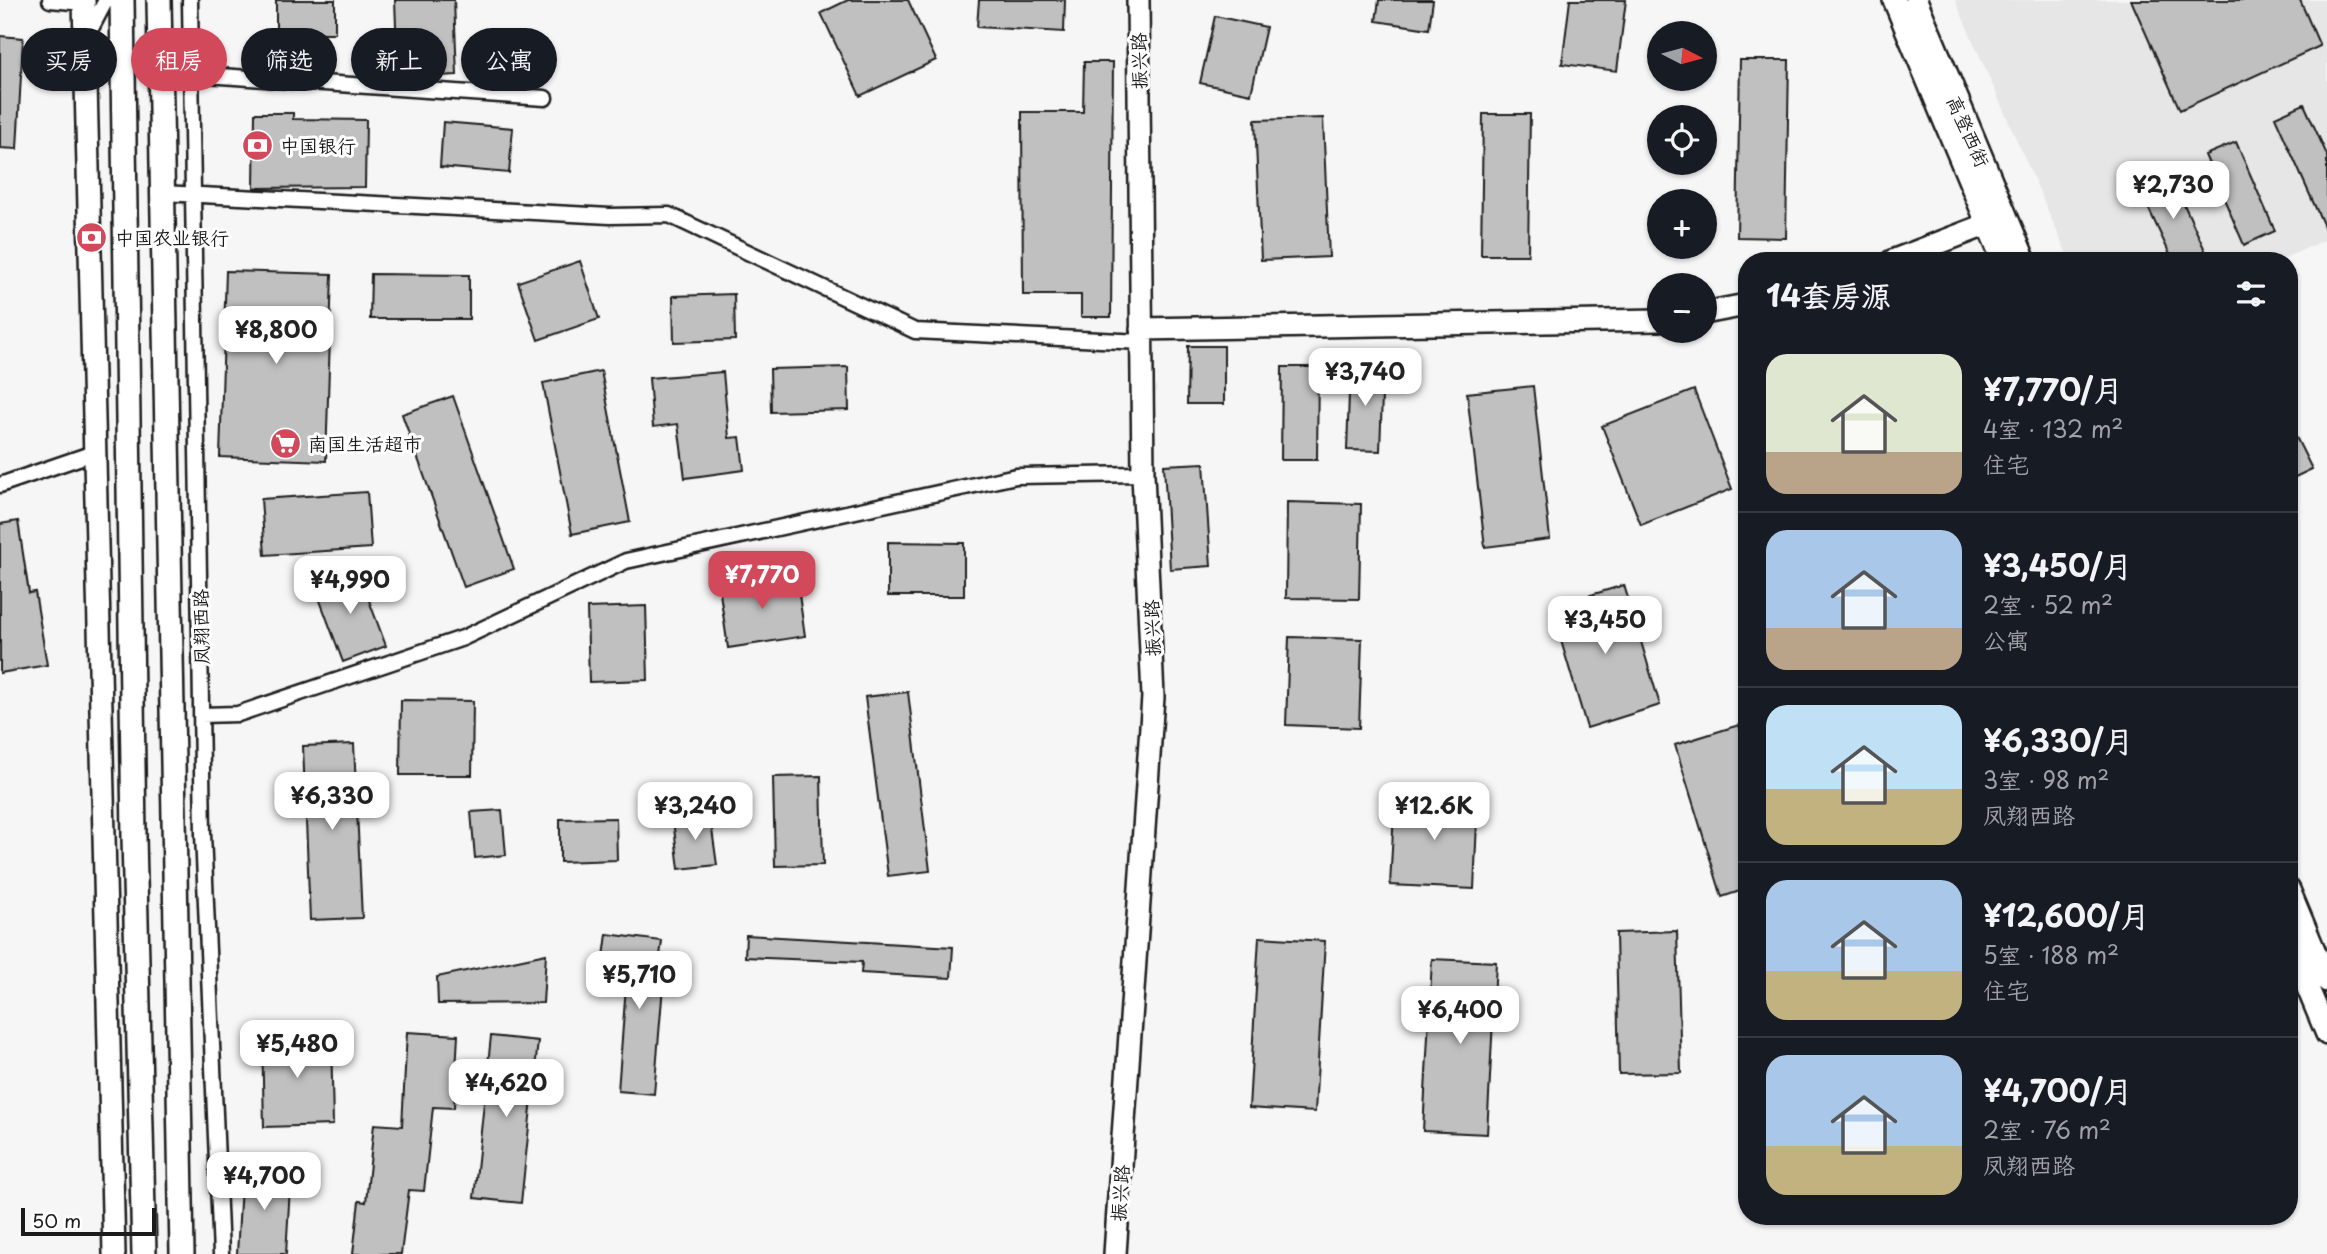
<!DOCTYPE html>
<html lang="zh">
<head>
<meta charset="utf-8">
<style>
	:root { --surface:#171b24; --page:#242831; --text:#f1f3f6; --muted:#9ea1a6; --line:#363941; --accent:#d1495b }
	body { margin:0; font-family:"Playpen Sans","LXGW WenKai TC",sans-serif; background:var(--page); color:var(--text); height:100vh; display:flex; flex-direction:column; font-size:26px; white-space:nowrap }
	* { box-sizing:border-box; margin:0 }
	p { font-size:23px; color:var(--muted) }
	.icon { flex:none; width:38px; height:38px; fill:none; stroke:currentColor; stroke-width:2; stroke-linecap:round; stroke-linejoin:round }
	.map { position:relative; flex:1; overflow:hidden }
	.drawer { position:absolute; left:1738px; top:252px; width:560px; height:973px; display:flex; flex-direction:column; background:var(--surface); border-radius:28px; box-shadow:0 2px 5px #0004 }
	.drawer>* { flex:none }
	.banner { position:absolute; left:21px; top:28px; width:665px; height:63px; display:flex; gap:14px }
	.needle { width:46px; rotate:96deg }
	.fabs { position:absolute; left:1647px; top:21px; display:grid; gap:14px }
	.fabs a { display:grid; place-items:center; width:70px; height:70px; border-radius:50%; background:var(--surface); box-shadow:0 2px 5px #0004; font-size:35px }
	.scale { position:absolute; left:21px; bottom:18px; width:135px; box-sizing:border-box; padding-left:7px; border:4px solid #1c1c1c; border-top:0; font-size:19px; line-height:24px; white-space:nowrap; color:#1c1c1c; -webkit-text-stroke:5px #fff; paint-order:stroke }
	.price { position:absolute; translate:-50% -60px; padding:0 16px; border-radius:14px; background:#fff; color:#222; font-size:23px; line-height:46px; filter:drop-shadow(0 2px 4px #0008) }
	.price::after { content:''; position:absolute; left:50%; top:42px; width:21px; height:16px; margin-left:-10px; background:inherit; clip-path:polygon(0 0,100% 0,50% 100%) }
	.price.current { background:var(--accent); color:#fff }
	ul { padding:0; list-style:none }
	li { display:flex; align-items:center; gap:21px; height:175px; padding:0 28px }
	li+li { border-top:2px solid var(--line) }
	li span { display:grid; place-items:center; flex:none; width:196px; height:140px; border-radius:21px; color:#555 }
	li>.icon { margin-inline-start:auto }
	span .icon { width:84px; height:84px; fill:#fffc; stroke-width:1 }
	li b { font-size:30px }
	h2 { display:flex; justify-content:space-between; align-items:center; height:84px; padding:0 28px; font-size:30px }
	.tag { padding:0 24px; border-radius:32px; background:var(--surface); box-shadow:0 2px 5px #0004; font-size:24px; line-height:63px }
	.tag.current { background:var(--accent); color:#fff }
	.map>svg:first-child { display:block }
	.built { fill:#e6e6e6 }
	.building { fill:#c0c0c0; stroke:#1c1c1c; stroke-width:2 }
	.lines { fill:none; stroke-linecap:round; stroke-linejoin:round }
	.street-casing { stroke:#1c1c1c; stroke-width:19 }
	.secondary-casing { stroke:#1c1c1c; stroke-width:26 }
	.primary-casing { stroke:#1c1c1c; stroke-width:28 }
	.street { stroke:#fff; stroke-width:14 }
	.secondary { stroke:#fff; stroke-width:21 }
	.primary { stroke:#fff; stroke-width:23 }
	.labels { text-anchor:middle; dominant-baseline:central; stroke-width:6; stroke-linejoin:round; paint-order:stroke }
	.street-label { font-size:19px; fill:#1c1c1c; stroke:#fff }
	.poi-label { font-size:19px; fill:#1c1c1c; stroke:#fff; text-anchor:start }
</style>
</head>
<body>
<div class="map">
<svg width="2327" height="1254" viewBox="0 0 2327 1254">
	<rect width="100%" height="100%" fill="#f6f6f6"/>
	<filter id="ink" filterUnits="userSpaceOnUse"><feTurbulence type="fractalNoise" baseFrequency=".0143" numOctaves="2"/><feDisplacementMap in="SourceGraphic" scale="14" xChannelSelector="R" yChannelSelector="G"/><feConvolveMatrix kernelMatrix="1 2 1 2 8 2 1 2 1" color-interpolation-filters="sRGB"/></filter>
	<g filter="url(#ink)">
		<path class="built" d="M1955 0H2327V239L2278 261H2070Z"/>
		<path class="building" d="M276 0H335V33H276Z
			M395 0H454L457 75 398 78Z
			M848 0H908L936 60 860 96 821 13Z
			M979 0H1065L1064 32 977 27Z
			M1379 0H1433L1429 29 1376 21Z
			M1570 0H1626L1617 71 1562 64Z
			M2131 0H2300L2320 46 2180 110Z
			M1215 16 1266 27 1251 94 1200 83Z
			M0 36 23 38 17 149 0 148Z
			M1740 60H1789L1786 238 1737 237Z
			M1084 62H1113L1111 317H1081V295H1023L1022 112H1083Z
			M2304 104 2327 155V233L2275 117Z
			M255 113H293V119L366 120 365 187 254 188Z
			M1483 114H1530L1528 255H1481Z
			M1323 118 1329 257 1261 260 1255 120Z
			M443 122 513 128 509 173 440 167Z
			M2236 142 2275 231 2244 245 2205 155Z
			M2170 174 2210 261H2173L2139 188Z
			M580 261 599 319 538 340 518 282Z
			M226 271 332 274 326 461 220 457Z
			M371 274 469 275V319H370Z
			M734 294 735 340 674 342 673 296Z
			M1188 346H1224V404H1187Z
			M1350 366 1383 367 1380 451 1347 450Z
			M848 367 849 410 771 412 770 369Z
			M1282 367H1318L1317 460H1281Z
			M601 371 630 522 572 534 543 383Z
			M723 372 729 438 740 437 744 470 685 478 678 424 653 427 649 378Z
			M1533 386 1550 539 1485 547 1467 393Z
			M1694 390 1732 489 1641 525 1602 426Z
			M453 396 514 569 464 587 402 414Z
			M2289 423 2312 469 2289 480Z
			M1204 463 1211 566 1170 569 1164 465Z
			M367 492 371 548 265 555 261 499Z
			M1287 502 1361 504 1359 599 1286 598Z
			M18 521 29 593 35 592 47 665 0 673V524Z
			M888 542 964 543V596H888Z
			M358 571 386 646 343 662 315 587Z
			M796 574 805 636 728 648 719 586Z
			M1624 585 1660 705 1587 728 1551 607Z
			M646 606 648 680 589 682 587 608Z
			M1289 637 1362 639 1359 728 1286 725Z
			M908 692 930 871 888 876 865 697Z
			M401 700 473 701 472 775H400Z
			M1739 725 1746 748V889L1722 897 1675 745Z
			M354 744 362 918 310 920 303 746Z
			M821 776 823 865 775 866 773 777Z
			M1395 794 1478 799 1474 889 1390 885Z
			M502 810 506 855 475 858 471 812Z
			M710 815 717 865 679 869 673 820Z
			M616 818 617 860 560 862V819Z
			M1677 931 1681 1073 1619 1074 1616 933Z
			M607 934 662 941 656 985 663 986 654 1094 618 1091 628 960 604 957Z
			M746 935 953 947 951 978 861 973 862 962 745 957Z
			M1259 937 1325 941 1315 1112 1249 1108Z
			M546 954 543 1003 438 1004 437 977Z
			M1432 959 1496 962 1487 1134 1423 1131Z
			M407 1032 458 1035 454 1108 433 1107 424 1191 409 1190 401 1254H353L359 1201 366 1202 374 1124 402 1126Z
			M331 1034 333 1125 264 1127 262 1035Z
			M491 1036 538 1041 521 1203 474 1198Z
			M242 1168 291 1171 286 1254H237Z"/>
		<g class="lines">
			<defs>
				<path id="street" d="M50 0 84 3
					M190 0 203 834 221 1254
					M87 36 106 0
					M160 74H191L545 98
					M162 193 610 216 669 215 915 331 1142 342
					M0 485 96 452
					M201 715 238 714 463 638 626 561 1016 476 1143 474"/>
				<path id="secondary" d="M84 0 114 1254
					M1894 0 2003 261
					M1916 0 2025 261
					M1892 261 1988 224
					M1704 313 1746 305
					M1141 329 1659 320
					M2289 890 2327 981
					M2289 943 2327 1034
					M1115 1254 1153 697 1143 474 1138 0"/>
				<path id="primary" d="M122 0 134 837 144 1254
					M159 0 182 1254"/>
			</defs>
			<use href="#street" class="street-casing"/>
			<use href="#secondary" class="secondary-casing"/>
			<use href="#primary" class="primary-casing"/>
			<use href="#street" class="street"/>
			<use href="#secondary" class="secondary"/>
			<use href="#primary" class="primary"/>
		</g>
	</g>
	<defs>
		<symbol id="bank-disc" viewBox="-11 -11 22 22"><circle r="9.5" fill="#d1495b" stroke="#fff"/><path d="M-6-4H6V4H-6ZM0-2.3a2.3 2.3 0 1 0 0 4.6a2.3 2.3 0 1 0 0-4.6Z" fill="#fff"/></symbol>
		<symbol id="supermarket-disc" viewBox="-11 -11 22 22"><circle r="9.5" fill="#d1495b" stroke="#fff"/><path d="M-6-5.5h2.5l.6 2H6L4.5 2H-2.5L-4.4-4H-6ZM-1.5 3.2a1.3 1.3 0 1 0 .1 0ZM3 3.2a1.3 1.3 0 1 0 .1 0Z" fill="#fff"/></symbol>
	</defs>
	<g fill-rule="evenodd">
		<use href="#bank-disc" x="240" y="128" width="35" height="35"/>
		<use href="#bank-disc" x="74" y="220" width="35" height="35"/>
		<use href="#supermarket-disc" x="268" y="426" width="35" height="35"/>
	</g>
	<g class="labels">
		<g class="street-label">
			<text transform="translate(1138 61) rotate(-91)">振兴路</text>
			<text transform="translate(1969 131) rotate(66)">高登西街</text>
			<text transform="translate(200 627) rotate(-91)">凤翔西路</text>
			<text transform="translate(1151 628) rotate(-92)">振兴路</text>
			<text transform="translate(1119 1193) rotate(-86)">振兴路</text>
		</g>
		<g class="poi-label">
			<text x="280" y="145">中国银行</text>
			<text x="115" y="237">中国农业银行</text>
			<text x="308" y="443">南国生活超市</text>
		</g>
	</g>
</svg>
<div class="fabs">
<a><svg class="needle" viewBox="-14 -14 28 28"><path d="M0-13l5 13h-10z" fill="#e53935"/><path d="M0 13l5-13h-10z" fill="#9ea1a6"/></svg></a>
<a><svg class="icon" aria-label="locate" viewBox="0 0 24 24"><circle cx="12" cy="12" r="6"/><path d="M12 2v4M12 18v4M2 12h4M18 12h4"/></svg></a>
<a>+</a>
<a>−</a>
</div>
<div class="scale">50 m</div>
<b class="price" style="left:2173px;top:221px">¥2,730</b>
<b class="price" style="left:276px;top:366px">¥8,800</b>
<b class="price" style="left:1365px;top:408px">¥3,740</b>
<b class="price current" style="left:762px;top:611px">¥7,770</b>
<b class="price" style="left:350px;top:616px">¥4,990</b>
<b class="price" style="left:1605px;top:656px">¥3,450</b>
<b class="price" style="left:332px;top:832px">¥6,330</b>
<b class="price" style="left:695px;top:842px">¥3,240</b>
<b class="price" style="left:1434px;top:842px">¥12.6K</b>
<b class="price" style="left:639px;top:1011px">¥5,710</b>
<b class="price" style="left:1460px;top:1046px">¥6,400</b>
<b class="price" style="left:297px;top:1080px">¥5,480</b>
<b class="price" style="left:506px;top:1119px">¥4,620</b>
<b class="price" style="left:264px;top:1212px">¥4,700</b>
<div class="banner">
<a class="tag">买房</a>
<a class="tag current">租房</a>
<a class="tag">筛选</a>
<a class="tag">新上</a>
<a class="tag">公寓</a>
</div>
<section class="drawer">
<h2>14套房源<svg class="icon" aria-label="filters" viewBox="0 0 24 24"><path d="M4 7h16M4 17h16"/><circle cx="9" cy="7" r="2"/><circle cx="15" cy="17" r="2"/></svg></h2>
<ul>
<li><span style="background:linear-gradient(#dfe7d0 70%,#b9a48a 0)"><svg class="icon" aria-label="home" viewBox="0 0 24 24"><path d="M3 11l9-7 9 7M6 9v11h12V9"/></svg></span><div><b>¥7,770/月</b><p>4室 · 132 m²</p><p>住宅</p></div></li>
<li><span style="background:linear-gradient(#a9c7e8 70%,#b9a48a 0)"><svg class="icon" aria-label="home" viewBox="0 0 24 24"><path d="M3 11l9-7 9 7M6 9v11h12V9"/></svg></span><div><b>¥3,450/月</b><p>2室 · 52 m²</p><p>公寓</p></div></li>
<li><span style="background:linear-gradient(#bfe0f5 60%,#c2b280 0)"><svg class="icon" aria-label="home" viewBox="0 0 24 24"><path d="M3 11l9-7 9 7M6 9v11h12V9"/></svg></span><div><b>¥6,330/月</b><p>3室 · 98 m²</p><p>凤翔西路</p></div></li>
<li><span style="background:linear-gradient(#a9c7e8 65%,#c2b280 0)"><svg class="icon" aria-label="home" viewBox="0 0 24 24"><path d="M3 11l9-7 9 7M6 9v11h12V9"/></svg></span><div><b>¥12,600/月</b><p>5室 · 188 m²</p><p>住宅</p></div></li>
<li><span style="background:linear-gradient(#a9c7e8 65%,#c2b280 0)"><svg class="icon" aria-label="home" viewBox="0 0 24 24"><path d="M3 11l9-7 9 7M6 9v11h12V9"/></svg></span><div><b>¥4,700/月</b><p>2室 · 76 m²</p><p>凤翔西路</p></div></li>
</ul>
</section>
</div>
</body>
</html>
